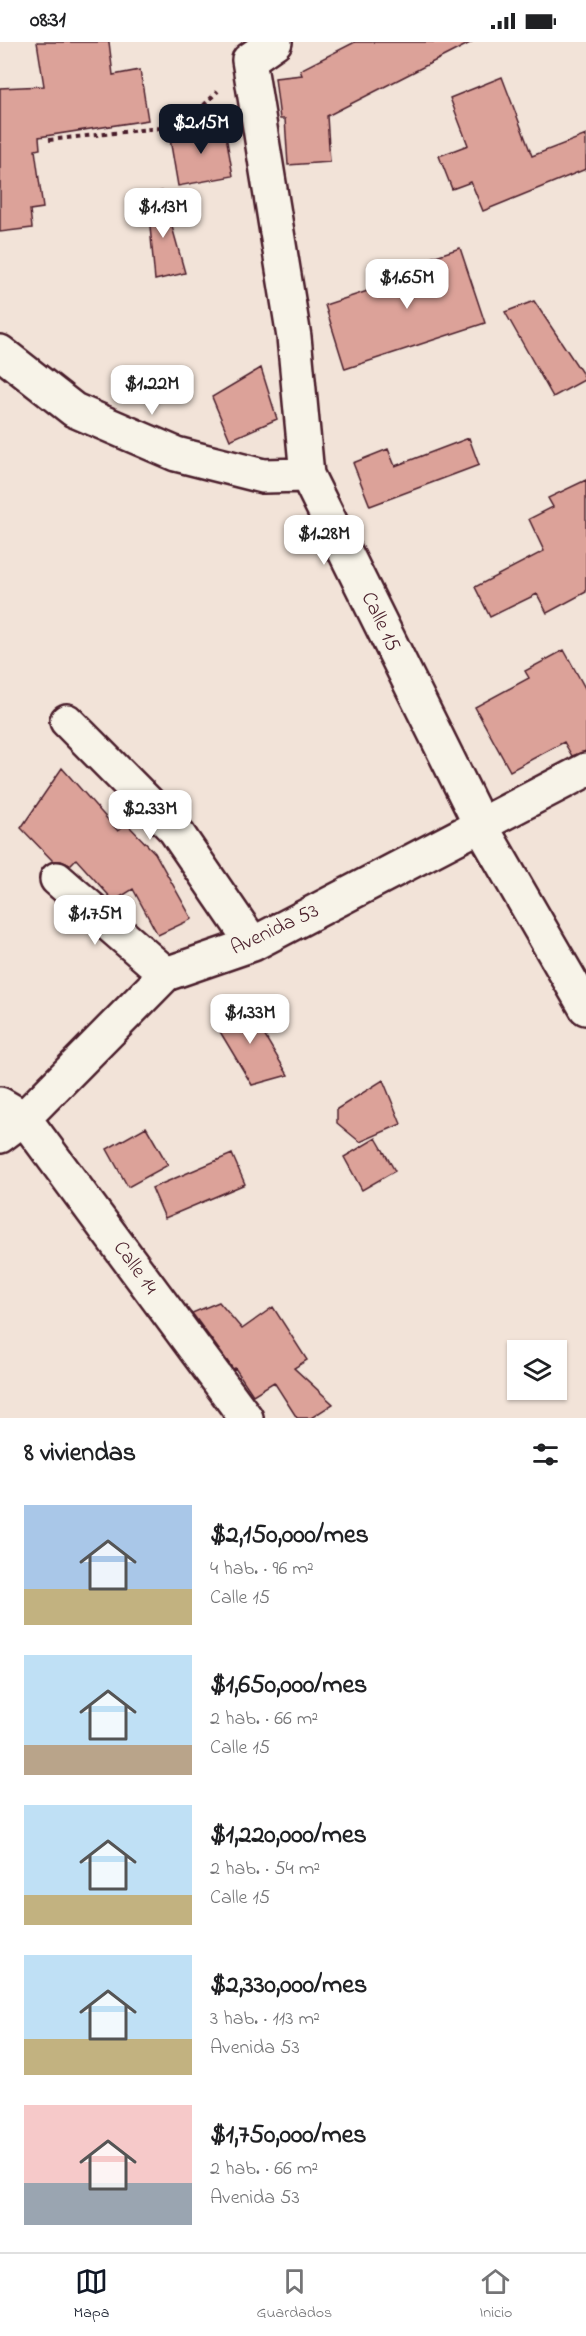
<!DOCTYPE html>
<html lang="es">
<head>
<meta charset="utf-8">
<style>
	:root { --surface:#fff; --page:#f6f6f6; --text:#202124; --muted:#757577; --line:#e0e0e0; --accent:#111827 }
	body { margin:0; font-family:"Indie Flower",sans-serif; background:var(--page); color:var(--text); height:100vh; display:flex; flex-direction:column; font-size:22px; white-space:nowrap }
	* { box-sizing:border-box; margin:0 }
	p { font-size:20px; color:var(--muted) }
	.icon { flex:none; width:33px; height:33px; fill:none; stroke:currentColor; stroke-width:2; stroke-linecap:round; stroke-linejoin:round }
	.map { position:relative; height:1376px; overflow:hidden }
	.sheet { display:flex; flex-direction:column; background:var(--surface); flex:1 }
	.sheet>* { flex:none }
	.fabs { position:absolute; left:507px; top:1298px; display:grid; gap:12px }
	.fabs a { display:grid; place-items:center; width:60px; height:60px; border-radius:0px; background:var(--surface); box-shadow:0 2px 4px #0004; font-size:30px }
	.price { position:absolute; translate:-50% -51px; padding:0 14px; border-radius:12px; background:#fff; color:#222; font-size:20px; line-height:39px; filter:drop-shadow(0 2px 3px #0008) }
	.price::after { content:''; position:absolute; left:50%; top:36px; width:18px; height:14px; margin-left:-9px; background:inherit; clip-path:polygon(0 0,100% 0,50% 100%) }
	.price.on { background:var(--accent); color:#fff }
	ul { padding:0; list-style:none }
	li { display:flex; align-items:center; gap:18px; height:150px; padding:0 24px }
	li span { display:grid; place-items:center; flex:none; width:168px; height:120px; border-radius:0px; color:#555 }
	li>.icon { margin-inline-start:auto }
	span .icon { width:72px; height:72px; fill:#fffc; stroke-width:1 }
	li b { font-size:26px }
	h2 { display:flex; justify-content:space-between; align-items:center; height:72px; padding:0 24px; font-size:26px }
	.status { display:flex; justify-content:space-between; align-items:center; height:42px; padding:0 30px; background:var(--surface); direction:ltr }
	.status svg { height:16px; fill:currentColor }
	.dock { display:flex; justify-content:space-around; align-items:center; height:84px; border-top:2px solid var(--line); background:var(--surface); font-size:16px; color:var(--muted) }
	.dock a { display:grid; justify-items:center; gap:3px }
	.dock .on { color:var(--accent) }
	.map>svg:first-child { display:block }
	.building { fill:#dca299; stroke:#4a1f2b; stroke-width:1.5 }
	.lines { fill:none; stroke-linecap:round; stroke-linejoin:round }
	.minor-casing { stroke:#4a1f2b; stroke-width:38 }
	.path { stroke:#4a1f2b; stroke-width:4; stroke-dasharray:4.5 4.5; stroke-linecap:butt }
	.minor { stroke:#f7f3e8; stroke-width:33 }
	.labels { text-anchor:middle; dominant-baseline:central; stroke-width:4.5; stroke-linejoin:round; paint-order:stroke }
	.street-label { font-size:21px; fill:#4a1f2b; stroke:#f7f3e8 }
</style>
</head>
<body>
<div class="status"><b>08:31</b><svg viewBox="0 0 49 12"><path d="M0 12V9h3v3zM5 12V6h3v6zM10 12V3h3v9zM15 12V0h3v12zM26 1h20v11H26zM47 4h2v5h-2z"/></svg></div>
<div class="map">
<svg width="586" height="1376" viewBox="0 0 586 1376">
	<rect width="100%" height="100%" fill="#f2e3d8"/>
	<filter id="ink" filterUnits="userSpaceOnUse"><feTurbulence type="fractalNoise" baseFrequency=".0167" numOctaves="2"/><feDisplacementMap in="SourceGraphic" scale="12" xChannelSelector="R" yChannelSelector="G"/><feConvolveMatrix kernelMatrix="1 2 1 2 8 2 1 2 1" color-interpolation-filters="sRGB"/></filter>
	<g filter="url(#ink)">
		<path class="building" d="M37 0H109L113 33 140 28 148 78 39 95 40 107 35 108 43 166 30 168 32 186 0 190V46L44 44Z
			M355 0H472L327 74 330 120 288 123 285 77H280L275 36 302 33 300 28Z
			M502 35 532 114 586 93V127L483 169 471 140 452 147 439 114 468 103 450 56Z
			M224 82 233 134 178 144 169 91Z
			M162 149 185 231 155 238 147 152Z
			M460 206 485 281 345 327 325 263 392 241 388 230Z
			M534 259 586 337 553 355 505 270Z
			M261 326 277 377 230 398 212 355Z
			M469 396 479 423 370 464 353 421 388 407 395 424Z
			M586 438V550L547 571 537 552 490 575 475 545 544 509 529 477 553 465 548 456Z
			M564 608 586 648V709L572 714 564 700 510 729 475 665 529 636 525 629Z
			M62 726 118 789 126 781 155 811 192 877 158 893 133 847 114 859 76 817 70 823 61 819H53L21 786Z
			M244 959 288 1033 252 1043 213 978Z
			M383 1038 401 1082 360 1100 337 1081V1067Z
			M146 1085 168 1123 128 1145 107 1107Z
			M376 1096 395 1129 362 1148 344 1115Z
			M232 1112 245 1142 165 1176 152 1146Z
			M219 1260 242 1287 273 1265 307 1318 294 1326 333 1362 311 1376H297L274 1340 253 1353 235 1326 233 1327 192 1271Z"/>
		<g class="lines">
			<defs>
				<path id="minor" d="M275 0 249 18 294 295 307 433 481 784 586 966
					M0 310 74 368 176 412 263 434 307 433
					M67 679 175 788 253 902
					M57 837 166 932
					M0 1062 24 1076 246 1376
					M0 1094 24 1076 166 932 253 902 586 728"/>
			</defs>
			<use href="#minor" class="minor-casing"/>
			<path class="path" d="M49 98 160 86 191 76 218 49"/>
			<use href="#minor" class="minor"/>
		</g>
	</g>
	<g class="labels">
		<g class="street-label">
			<text transform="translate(380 580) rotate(64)">Calle 15</text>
			<text transform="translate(275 888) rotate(-25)">Avenida 53</text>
			<text transform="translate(135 1226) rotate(54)">Calle 14</text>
		</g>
	</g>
</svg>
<div class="fabs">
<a><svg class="icon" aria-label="layers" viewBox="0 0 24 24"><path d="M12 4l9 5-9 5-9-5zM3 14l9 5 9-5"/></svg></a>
</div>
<b class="price on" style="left:201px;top:113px">$2.15M</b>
<b class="price" style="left:163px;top:197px">$1.13M</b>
<b class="price" style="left:407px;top:268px">$1.65M</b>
<b class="price" style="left:152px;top:374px">$1.22M</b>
<b class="price" style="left:324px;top:524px">$1.28M</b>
<b class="price" style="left:150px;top:799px">$2.33M</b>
<b class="price" style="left:95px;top:904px">$1.75M</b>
<b class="price" style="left:250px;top:1003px">$1.33M</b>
</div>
<section class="sheet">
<h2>8 viviendas<svg class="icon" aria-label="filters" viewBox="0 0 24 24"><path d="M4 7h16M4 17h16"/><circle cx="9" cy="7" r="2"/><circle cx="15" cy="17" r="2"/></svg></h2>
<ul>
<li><span style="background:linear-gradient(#a9c7e8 70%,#c2b280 0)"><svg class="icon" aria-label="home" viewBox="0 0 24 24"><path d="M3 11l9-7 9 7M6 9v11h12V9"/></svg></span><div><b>$2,150,000/mes</b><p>4 hab. · 96 m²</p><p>Calle 15</p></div></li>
<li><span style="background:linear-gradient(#bfe0f5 75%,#b9a48a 0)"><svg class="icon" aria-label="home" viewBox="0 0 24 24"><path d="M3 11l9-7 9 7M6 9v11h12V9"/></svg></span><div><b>$1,650,000/mes</b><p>2 hab. · 66 m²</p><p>Calle 15</p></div></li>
<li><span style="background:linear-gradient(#bfe0f5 75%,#c2b280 0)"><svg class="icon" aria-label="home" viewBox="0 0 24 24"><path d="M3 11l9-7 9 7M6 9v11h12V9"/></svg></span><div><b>$1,220,000/mes</b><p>2 hab. · 54 m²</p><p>Calle 15</p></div></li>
<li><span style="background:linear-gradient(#bfe0f5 70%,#c2b280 0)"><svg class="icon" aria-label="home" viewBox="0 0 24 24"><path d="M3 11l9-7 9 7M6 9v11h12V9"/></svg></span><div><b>$2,330,000/mes</b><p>3 hab. · 113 m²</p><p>Avenida 53</p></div></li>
<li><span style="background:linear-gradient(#f6c9c9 65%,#9aa5b1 0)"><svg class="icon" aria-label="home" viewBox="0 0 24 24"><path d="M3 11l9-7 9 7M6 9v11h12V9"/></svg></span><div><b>$1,750,000/mes</b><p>2 hab. · 66 m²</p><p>Avenida 53</p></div></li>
</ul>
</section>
<nav class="dock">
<a class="on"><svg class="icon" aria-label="map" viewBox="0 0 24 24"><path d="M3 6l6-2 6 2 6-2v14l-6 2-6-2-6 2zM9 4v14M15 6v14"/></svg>Mapa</a>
<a><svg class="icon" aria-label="saved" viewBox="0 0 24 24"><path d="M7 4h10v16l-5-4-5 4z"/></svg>Guardados</a>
<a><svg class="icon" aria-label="home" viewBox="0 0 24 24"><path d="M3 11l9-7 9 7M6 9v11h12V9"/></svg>Inicio</a>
</nav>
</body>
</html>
